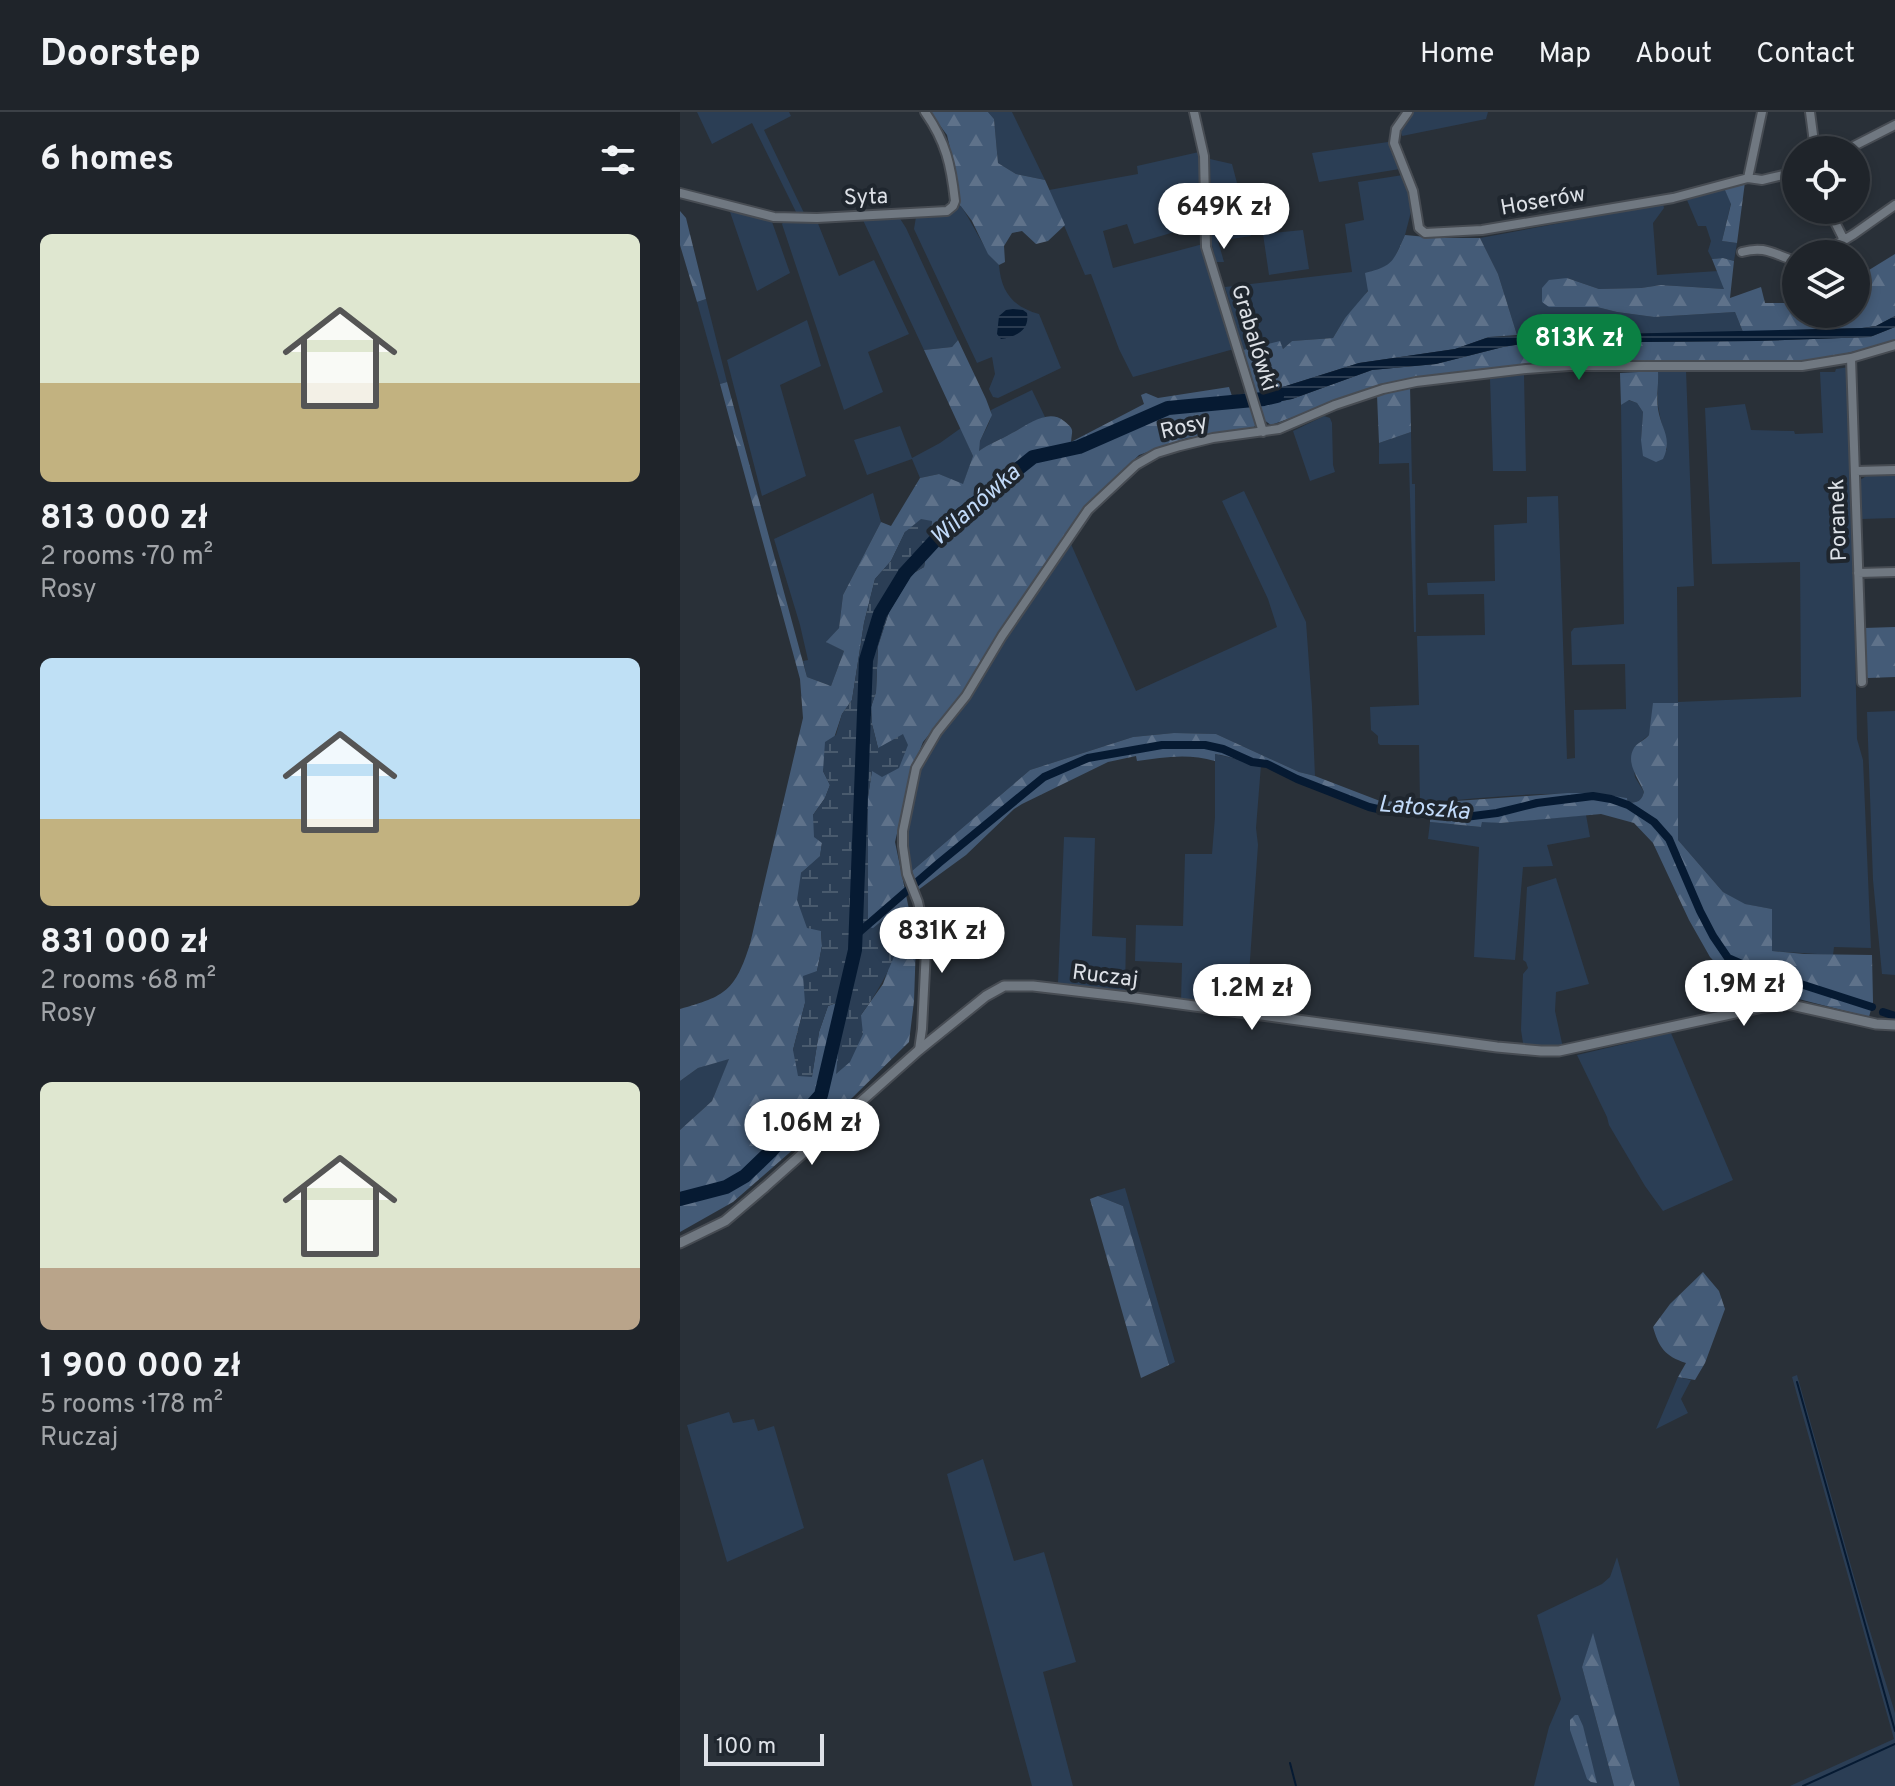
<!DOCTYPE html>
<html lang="en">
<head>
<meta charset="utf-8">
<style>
	:root { --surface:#1f242a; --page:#272c32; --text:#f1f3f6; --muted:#a1a4a8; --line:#3c4147; --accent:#0b8043 }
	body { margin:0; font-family:Overpass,sans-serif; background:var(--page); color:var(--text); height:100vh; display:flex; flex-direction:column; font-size:30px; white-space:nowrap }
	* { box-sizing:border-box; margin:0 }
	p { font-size:26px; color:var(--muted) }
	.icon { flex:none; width:44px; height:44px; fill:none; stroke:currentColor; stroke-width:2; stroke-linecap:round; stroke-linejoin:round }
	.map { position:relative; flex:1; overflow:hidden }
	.side { display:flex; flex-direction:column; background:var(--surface); width:680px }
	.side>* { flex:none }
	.tools { position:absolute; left:1102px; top:24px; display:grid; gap:16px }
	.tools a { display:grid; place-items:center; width:88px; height:88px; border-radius:50%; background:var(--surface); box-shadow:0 4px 12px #0003,0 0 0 2px var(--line); font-size:40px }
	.scale { position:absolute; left:24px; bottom:20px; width:120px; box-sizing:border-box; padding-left:8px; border:4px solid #dde1e7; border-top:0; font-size:22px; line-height:28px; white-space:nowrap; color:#dde1e7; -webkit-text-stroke:6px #1f262e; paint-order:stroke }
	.price { position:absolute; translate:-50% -68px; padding:0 18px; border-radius:28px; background:#fff; color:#222; font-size:26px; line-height:52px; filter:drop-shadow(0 2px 4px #0008) }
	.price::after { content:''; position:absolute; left:50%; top:48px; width:24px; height:18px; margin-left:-12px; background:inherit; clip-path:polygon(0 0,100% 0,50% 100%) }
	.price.on { background:var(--accent); color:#fff }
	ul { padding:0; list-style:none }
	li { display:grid; align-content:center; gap:16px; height:424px; padding:0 40px }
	li span { display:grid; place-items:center; height:248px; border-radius:12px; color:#555 }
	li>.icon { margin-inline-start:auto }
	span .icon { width:144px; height:144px; fill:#fffc; stroke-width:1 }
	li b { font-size:34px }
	h2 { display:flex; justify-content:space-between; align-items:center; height:96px; padding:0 40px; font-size:34px }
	header { display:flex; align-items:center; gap:48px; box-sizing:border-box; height:112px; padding:0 40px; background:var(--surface); border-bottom:2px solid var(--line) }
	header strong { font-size:38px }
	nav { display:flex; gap:44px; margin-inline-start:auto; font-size:28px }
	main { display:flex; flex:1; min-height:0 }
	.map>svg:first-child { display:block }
	.green { fill:#2b3e55 }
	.forest { fill:url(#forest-firs); fill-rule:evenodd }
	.wetland { fill:url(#wetland-marsh) }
	.water { fill:url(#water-rules) }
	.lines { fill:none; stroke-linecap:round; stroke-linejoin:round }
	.stream { stroke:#061a32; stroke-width:2 }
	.canal { stroke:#061a32; stroke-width:8 }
	.river { stroke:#061a32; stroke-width:14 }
	.minor-casing { stroke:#474c53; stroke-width:12 }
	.tertiary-casing { stroke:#474c53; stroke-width:13 }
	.minor { stroke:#707881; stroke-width:8 }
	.tertiary { stroke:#707881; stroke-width:9 }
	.labels { text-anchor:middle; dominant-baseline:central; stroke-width:8; stroke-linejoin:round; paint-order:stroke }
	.street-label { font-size:22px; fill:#dde1e7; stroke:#1f262e }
	.water-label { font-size:24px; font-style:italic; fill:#c1daf9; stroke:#1f262e }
</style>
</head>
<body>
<header>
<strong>Doorstep</strong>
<nav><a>Home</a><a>Map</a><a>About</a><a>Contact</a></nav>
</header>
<main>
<section class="side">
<h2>6 homes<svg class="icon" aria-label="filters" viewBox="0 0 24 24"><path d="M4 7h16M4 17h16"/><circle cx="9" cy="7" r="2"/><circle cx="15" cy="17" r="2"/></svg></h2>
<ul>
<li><span style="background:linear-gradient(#dfe7d0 60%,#c2b280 0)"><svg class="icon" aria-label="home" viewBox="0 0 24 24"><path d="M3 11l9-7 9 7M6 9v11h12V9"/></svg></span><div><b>813 000 zł</b><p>2 rooms · 70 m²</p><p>Rosy</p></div></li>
<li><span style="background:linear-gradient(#bfe0f5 65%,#c2b280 0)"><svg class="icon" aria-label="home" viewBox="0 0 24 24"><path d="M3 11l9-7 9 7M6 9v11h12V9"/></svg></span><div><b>831 000 zł</b><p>2 rooms · 68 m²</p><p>Rosy</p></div></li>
<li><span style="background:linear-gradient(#dfe7d0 75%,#b9a48a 0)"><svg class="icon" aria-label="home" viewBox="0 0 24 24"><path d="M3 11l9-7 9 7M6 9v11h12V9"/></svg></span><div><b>1 900 000 zł</b><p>5 rooms · 178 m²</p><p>Ruczaj</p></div></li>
</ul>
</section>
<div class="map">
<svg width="1215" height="1674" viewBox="0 0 1215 1674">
	<defs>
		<pattern id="forest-firs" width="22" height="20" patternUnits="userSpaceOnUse" patternTransform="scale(2)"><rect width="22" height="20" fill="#445b77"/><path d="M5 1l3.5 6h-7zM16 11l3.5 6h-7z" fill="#5f728a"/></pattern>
		<pattern id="wetland-marsh" width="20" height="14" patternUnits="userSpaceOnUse" patternTransform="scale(2)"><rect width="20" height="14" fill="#2b3e55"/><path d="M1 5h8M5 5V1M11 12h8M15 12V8" fill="none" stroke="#495a6d"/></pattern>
		<pattern id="water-rules" width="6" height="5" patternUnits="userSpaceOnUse" patternTransform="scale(2)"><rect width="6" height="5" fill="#061a32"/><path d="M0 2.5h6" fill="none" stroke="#2a3b50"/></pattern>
	</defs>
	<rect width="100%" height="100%" fill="#293038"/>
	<path class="green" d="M17 0H109L111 4 84 18 125 103 117 102 72 11 32 32Z
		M308 0H332L365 68 336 62 318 51 314 7Z
		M733 0H808L806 7 722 24 720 17Z
		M708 30 720 57 639 70 632 41Z
		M519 40 521 84 517 93 521 96V112L454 132 447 112 423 119 433 156 523 132 554 237 453 265 439 237 411 162 405 163 369 78 458 62 457 54Z
		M530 47 552 52 571 124 538 129 544 150H536L531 129Z
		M723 63 732 82 733 92 725 123 713 149 702 157 681 189 665 206 653 226 612 229 603 237 600 230 563 238 545 175 672 160 665 112 684 108 678 70Z
		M1044 76 1051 91 1042 129 1057 131 1054 149 1043 146 1032 147 1028 139 1031 129 1026 114H1018L1007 88Z
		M983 92 984 96 973 111 977 163 1038 159 1045 177 981 173 961 176 919 177 887 166 869 195H917L937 200 974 205 1055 200 1063 220 837 223 818 162 800 126Z
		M280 93C294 112 302 136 319 153 321 180 333 195 359 202L381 256 318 286 313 285 309 277 315 262 312 245 297 251 234 117 236 105C255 105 265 107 280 93Z
		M49 97 91 107 110 161 77 179Z
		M219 105 226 116 278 228 272 235 244 238 182 106Z
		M104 109H137L159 164 194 148 229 222 188 240 203 280 164 298 102 112Z
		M623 118 629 157 589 163 583 122Z
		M26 187 47 270 40 272 17 190Z
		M127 208 141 254 100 273 126 364 82 384 47 248Z
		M1169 255 1177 627 1183 648 1191 836 1154 835 1153 843 1092 839V797L1064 792 1043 780 998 728V591L971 613 969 623 960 630 952 648 955 665 964 680C961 690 958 690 948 691L947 686C879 676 809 686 740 691L739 633H700L698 631V624L691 618 690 595 739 593 737 524 805 523 804 482 748 483 747 471 815 469 814 413 847 411V385L878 384 887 647 895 646 894 598 946 597 945 552 892 553 891 520 894 516 944 512 941 293 948 288 957 291 963 300 961 328 987 338C987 323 981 313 979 299 976 286 979 272 978 259L1006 258 1014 474 997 475 998 590 1121 585 1120 450 1032 452 1025 296 1065 292 1071 318 1114 319 1115 322 1143 321 1140 260H1155L1156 257Z
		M844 263 846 359H813L810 267Z
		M352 278 365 305C354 309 345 314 334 320 321 328 311 330 298 340 298 324 313 313 311 298Z
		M644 304 650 306 652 311 653 353 655 360 630 369 613 319Z
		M220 314 232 346 260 331 281 316 293 344 283 373 259 362 240 366 232 347 187 363 174 328Z
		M731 320 732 372H735L736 520H734L729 351 699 352V331Z
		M1191 361H1215V406L1181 407 1180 368Z
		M564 379 626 510 632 594 635 664 619 660 536 622 494 621 453 625 350 658 232 759 228 739V716L240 656 255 629 290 587 323 528 391 432 456 579 597 515 588 487 542 389Z
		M193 381 201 410 163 483 159 516 147 530 164 539 151 574 127 565 123 549 128 548 120 513 94 427Z
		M1215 599V863L1202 862 1193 768 1187 600Z
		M535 642 581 653 576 716 578 733 567 891 562 897 501 890 502 851 455 849 456 813 503 814 505 742H532L535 705Z
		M906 703 910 725 867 733 873 754 843 755 835 848 794 845 799 735 748 727 750 710 801 715 802 709 821 711Z
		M384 725 415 726 412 824 446 826 445 881 378 871Z
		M876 766 909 872 876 880 875 899 883 936H851L843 931 841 918 843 862 848 856 846 850 843 848 847 775Z
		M991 921 1053 1068 983 1099 965 1074 929 1013 927 1005 897 943Z
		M50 946 32 989 0 1018V969L18 956Z
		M445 1076 495 1250 489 1253 443 1094 418 1084Z
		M1117 1263 1182 1493 1215 1601V1674H1110L1214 1627 1112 1265Z
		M998 1265 1011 1268 1001 1287 1008 1301 976 1317Z
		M49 1300 53 1311 74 1307 78 1319 94 1314 124 1416 47 1450 7 1313Z
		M303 1347 334 1449 364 1440 396 1550 363 1560 393 1674H352L267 1362Z
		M937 1445 1000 1674H955L913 1523 902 1555 934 1674H854L869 1615 881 1587 857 1503 922 1472 930 1465Z"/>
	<path class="forest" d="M250 0H308L314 7 318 51 336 62 365 68 385 113 368 129 356 132 342 119 332 121 324 134 325 150 319 153 308 142 292 109 280 93 277 67 267 23Z
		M1065 70 1057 131 1042 129 1051 92 1044 76Z
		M0 99 6 106 26 187 17 190 0 133Z
		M725 123 757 126H800L818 162 837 223 809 225 775 237 679 251 577 283 563 238 600 229 603 237 612 229 653 226 665 206 688 179 685 161C714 154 713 149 725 123Z
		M1215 142V204L1196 214 1182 216 1063 220 1055 200 974 205 937 200 917 195H869L862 190V176L869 168 887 166 919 177 961 176 981 173 1044 177 1032 147 1043 146 1054 149 1050 186 1081 175 1085 191H1116V202H1176V166Z
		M1215 215V229L1152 245 1119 250 905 252 875 250 733 268 664 287 591 313 584 308 580 293 612 287 692 258 756 252 823 235 847 231 1076 229 1190 225Z
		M278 228 306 287 312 303 300 329 299 339C310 331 320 328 332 321 348 313 368 296 384 309 395 318 392 317 391 330L464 292 461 283 466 281 478 286 549 275 552 284 568 281 576 312 573 317 568 318 507 326 459 343 403 398 319 522 282 582 243 630 231 661 215 730 236 831 234 889 229 930 172 986 53 1090 0 1120V1018L32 989 49 947 18 956 0 969V897C46 884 55 879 70 832L123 606 120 567 40 272 47 270 127 565 151 574 164 539 146 530 159 516 163 483 201 410 211 414 240 366 259 362 283 372 293 344 244 238 272 235ZM252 409 244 455 232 462 209 500 198 534 196 580 191 595 192 612 198 636 192 658 188 685V815L193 817 208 804V858L203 872 181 903 157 961 160 919 156 891 148 894 139 920 132 964 113 938 125 891 137 859 142 834 141 819 121 761 140 745 142 731 133 703 145 686 150 673 143 659 162 602 172 588 184 511 195 467 211 449 225 420Z
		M978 259C979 271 976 285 978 297 981 317 993 326 983 347L976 350 963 344 961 328 963 300 957 291 949 288 941 293 940 261Z
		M730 274 731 320 699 331 697 283Z
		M1215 515V565L1188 566 1185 563 1184 516Z
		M973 591H998V728L1043 780 1065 792 1092 797V839L1124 842 1192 843 1193 890 1189 905 1107 884 1045 861 1030 845 1009 808 973 731 954 711 921 702 821 711 802 710 801 715 750 710V706L724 702 695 700 581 653 541 643 535 642V649C509 641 483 645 457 649L456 644 428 650 342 692 334 697 286 743 238 778 232 759 350 658 453 625 494 621 536 622 619 660 635 664 700 689 748 691 888 681H914L947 686 948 691C958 690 961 690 964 680 959 667 945 651 954 636 957 631 965 628 969 623Z
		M418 1084 443 1094 489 1253 461 1266 410 1087Z
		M1023 1160 1039 1179 1045 1197 1025 1251 1015 1268 998 1265 1006 1251C985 1244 979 1236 973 1215L990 1192Z
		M913 1521 955 1674H934L902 1555Z
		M895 1603H898L903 1614 917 1671 911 1670 907 1667 890 1618V1608Z"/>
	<path class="wetland" d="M241 407 252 409 244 455 232 462 209 500 198 534 196 580 191 595 192 612 198 636 223 622 228 633 219 656 202 665 192 659 188 685V815L193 816 208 804C212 809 217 815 218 821 221 843 194 886 181 903L183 922 170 950 156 962 160 919 155 891 148 894 139 920 132 965 118 964 113 938 125 891 123 864 137 859 142 834 141 819 127 816 117 788 121 761 140 744 142 731 134 725 133 703 145 686 150 673 143 659 145 630 156 623 162 602 172 588 184 511 195 467 211 449 225 420Z"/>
	<path class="water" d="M333 197 343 198 347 201C350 218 336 225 321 227L317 222 319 204 326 198Z
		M1215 204V215L1190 225 1076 229 847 231 823 235 756 252 692 258 612 287 580 293 577 283 679 251 775 237 809 225 1182 216 1196 214Z"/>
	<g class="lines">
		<path class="stream" d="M1117 1270 1215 1619
			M610 1651 616 1674
			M1123 1674 1215 1632"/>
		<path class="canal" d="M177 822 259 751 364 665 408 646 482 633H525L543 637 572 650 587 652 617 667 689 695 702 698 785 705 817 701 857 691 913 684 931 687 948 693 974 710 989 727 1020 799 1033 824 1048 846 1071 856 1192 895
			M1203 900 1215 904"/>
		<path class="river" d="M0 1087 46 1075 65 1064 90 1040 141 983 175 838 186 548 200 502 225 461 272 410 353 345 399 335 488 296 584 287 597 284"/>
		<defs>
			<path id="minor" d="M514 0 524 44 526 135 583 320
				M728 0 716 17 714 31 733 79 739 116 745 121 802 118 993 86 1068 66 1082 68 1116 60
				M1130 0 1135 38
				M1166 38 1215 13
				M1068 66 1082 0
				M0 81 94 105 137 106 267 99 273 94 275 89C271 53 266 30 245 0
				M1149 98 1164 128
				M1062 140C1086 133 1094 143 1116 149
				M1141 142 1174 122 1215 93
				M1171 246 1182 570
				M1176 359 1215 358
				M1178 461 1215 460
				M239 938 242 917 246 838 244 817 238 790 227 762 223 734V719L236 656 257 620 286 584 322 524 408 398 456 353 477 341 500 334 533 326 599 317 655 293 703 277 736 270 846 257 889 254H1122L1171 246 1215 233"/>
			<path id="tertiary" d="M0 1131 45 1109 85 1075 239 938 306 884 324 874H353L448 885 817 935 861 939H879L1083 895 1107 892 1196 912 1215 913"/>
		</defs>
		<use href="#minor" class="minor-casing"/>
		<use href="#tertiary" class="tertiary-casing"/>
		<use href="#minor" class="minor"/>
		<use href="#tertiary" class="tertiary"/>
	</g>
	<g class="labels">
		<g class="street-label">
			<text transform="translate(186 86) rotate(-2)">Syta</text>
			<text transform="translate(863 90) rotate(-10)">Hoserów</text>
			<text transform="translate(573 226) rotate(73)">Grabalówki</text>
			<text transform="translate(504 316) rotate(-13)">Rosy</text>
			<text transform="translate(1159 408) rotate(-92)">Poranek</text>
			<text transform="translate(425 865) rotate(7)">Ruczaj</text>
		</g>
		<g class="water-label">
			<text transform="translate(296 394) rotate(-41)">Wilanówka</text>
			<text transform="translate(744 697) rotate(5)">Latoszka</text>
		</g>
	</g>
</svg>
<div class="tools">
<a><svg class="icon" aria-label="locate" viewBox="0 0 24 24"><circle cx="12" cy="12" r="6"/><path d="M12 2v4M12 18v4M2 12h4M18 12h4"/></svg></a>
<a><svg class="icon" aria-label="layers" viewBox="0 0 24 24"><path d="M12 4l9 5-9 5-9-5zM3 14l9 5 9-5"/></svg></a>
</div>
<div class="scale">100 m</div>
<b class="price" style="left:544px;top:139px">649K zł</b>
<b class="price on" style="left:899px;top:270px">813K zł</b>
<b class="price" style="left:262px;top:863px">831K zł</b>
<b class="price" style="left:1064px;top:916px">1.9M zł</b>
<b class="price" style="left:572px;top:920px">1.2M zł</b>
<b class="price" style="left:132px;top:1055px">1.06M zł</b>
</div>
</main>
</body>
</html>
